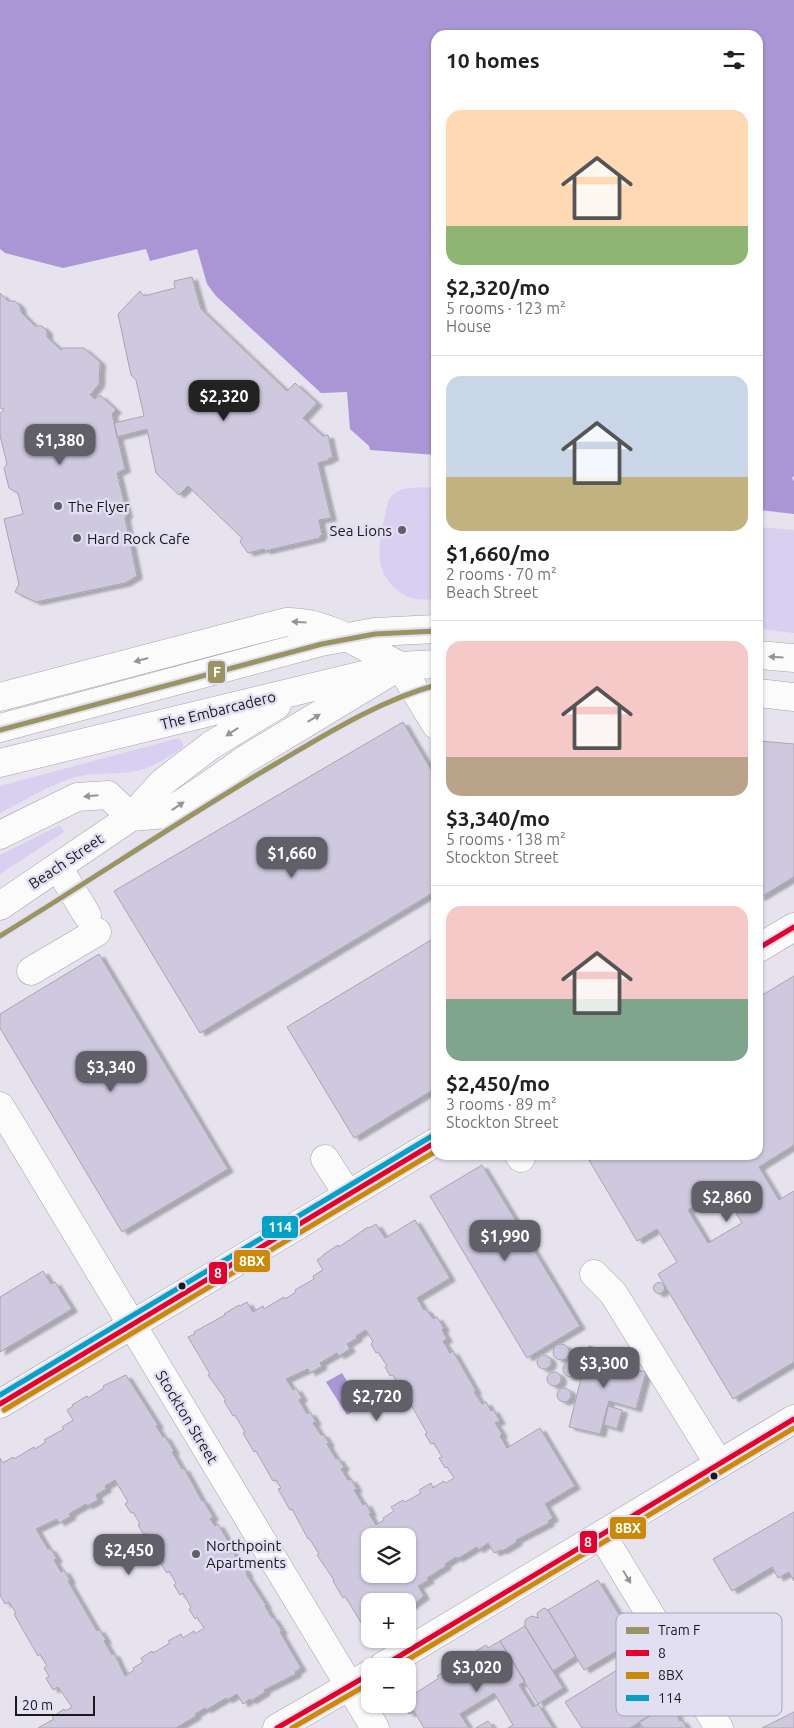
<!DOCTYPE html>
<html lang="en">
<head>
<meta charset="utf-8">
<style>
	:root { --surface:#fff; --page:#f2f2f2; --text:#202124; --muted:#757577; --line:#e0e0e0; --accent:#615f67 }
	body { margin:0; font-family:Ubuntu,sans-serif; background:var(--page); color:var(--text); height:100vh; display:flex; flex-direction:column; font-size:19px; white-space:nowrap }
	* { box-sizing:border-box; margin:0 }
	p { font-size:16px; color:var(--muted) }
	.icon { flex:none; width:28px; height:28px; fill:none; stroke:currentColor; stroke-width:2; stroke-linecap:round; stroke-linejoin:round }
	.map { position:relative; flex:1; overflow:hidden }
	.drawer { position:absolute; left:431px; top:30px; width:332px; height:1130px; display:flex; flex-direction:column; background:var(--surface); border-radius:15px; box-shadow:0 1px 4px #0004 }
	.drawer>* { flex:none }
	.controls { position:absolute; left:361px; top:1528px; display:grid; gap:10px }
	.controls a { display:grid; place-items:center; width:55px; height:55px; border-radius:10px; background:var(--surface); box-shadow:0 1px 4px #0004; font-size:25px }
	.scale { position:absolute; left:15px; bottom:12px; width:80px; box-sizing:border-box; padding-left:5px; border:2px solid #19181e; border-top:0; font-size:14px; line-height:18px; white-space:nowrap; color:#19181e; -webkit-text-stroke:4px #e3dff2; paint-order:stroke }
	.price { position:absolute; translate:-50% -42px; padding:0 11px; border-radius:10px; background:var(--accent); color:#fff; font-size:16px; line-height:32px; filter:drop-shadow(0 1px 2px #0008) }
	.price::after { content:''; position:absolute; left:50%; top:30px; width:15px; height:11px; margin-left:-8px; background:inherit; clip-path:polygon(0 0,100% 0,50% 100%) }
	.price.selected { background:#222; color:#fff }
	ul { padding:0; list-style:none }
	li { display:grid; align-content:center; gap:10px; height:265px; padding:0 15px }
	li+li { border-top:1px solid var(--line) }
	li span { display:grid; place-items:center; height:155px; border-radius:15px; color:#555 }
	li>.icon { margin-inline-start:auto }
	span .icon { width:90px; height:90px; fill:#fffc; stroke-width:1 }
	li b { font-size:21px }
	h2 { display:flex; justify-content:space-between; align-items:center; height:60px; padding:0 15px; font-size:21px }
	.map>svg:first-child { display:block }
	.green { fill:#d8cff1 }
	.water { fill:#aa96d5 }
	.building { fill:#cfc9df; stroke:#a7a5ad; fill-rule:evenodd; filter:url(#shadow) }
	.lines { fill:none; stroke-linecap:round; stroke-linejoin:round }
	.minor-casing { stroke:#a5a3aa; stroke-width:29 }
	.major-casing { stroke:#a5a3aa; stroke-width:29 }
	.minor { stroke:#fbfbfc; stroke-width:28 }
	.major { stroke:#fbfbfc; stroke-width:28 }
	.tram { stroke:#bcbcbe; stroke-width:1 }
	.bus-1-casing { stroke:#e3dff2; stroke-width:9 }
	.bus-2-casing { stroke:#e3dff2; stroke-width:9 }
	.bus-3-casing { stroke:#e3dff2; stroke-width:9 }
	.bus-1 { stroke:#e4002b; stroke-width:5 }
	.bus-2 { stroke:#cb8a06; stroke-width:5 }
	.bus-3 { stroke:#01a2c5; stroke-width:5 }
	.tram-1-casing { stroke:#e3dff2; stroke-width:9 }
	.tram-1 { stroke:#9a9460; stroke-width:5 }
	.oneway { fill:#959598 }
	.poi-dot { fill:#615f67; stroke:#e3dff2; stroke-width:2 }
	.bus-dot { fill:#19181e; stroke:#e3dff2; stroke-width:2 }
	.labels { text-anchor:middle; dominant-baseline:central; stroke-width:5; stroke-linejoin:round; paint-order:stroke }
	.poi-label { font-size:15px; fill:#19181e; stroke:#e3dff2; text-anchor:start }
	.street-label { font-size:15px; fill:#19181e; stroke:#e3dff2 }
	.key { fill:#e3dff2; stroke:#a6a3b2; stroke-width:1 }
	.key-label { font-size:14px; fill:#19181e }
	.line-badge { stroke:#e3dff2; stroke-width:2 }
	.badge-label { font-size:14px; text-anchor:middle; font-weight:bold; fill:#fff }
</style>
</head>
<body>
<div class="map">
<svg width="794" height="1728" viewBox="0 0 794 1728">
	<defs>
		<filter id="shadow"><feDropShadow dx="5.5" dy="3" stdDeviation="1" flood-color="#0004"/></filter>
	</defs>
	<rect width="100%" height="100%" fill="#e6e3ee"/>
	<path class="green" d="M436 487V598C424 601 413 600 403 594 368 572 381 538 387 505 392 484 419 488 436 487Z
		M759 527 794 530V633L759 629Z
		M179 738 183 743V747L181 749C165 759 149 770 129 772 112 775 93 772 76 777 50 784 24 801 0 813V786Z
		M60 825 64 832 0 874V855Z"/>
	<path class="water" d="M0 0H794V476L792 478 794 481V514L759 510V35H436V455L370 450 369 446 350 429 347 392 321 393 216 296 207 284 197 249 150 261 146 249 63 268 5 253 0 249Z
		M342 1373 362 1406 347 1415 326 1382Z"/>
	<path class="building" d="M192 277 201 309 287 391 295 383 317 403 303 418 323 436 328 435 333 458H329V460L318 463 331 518 319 520 322 535 320 536V538L265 551 264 549 248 553 240 542 242 538 188 486 179 495 156 473 147 429 117 437 114 423 144 416 136 380 131 375 118 314 140 291 144 296 175 288 174 281Z
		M0 293 8 301H15L20 306 21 312 35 326H42L47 331V337L61 350 63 348H84L100 362 99 384 90 395 95 399 100 395 116 410 112 414 125 469 117 473 127 514 125 518 137 576 125 583 36 602 15 592 19 584 4 519 23 514 18 493 9 488 4 468 7 464 0 435V414L4 409 0 408Z
		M403 722 436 778V891L200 1033 114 891Z
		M759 741 794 744V877L759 898Z
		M436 937V1088L354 1138 287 1027Z
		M99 954 228 1169 122 1232 0 1028V1014Z
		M794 976V1145L759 1167 779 1200 794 1191V1362L733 1399 658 1274 677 1262 657 1229 637 1241 586 1155H759V997ZM722 1189 742 1223 708 1243 688 1210Z
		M482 1165 580 1326 527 1358 430 1196Z
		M415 1220 450 1278 417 1298 424 1310 426 1309 433 1319 437 1317 444 1328 442 1330 447 1339 443 1341 450 1353 453 1351 476 1391 474 1392 482 1404 486 1402 491 1411 493 1409 500 1421 495 1423 502 1434 500 1436 507 1448 540 1428 575 1486 545 1504 553 1518 548 1521 549 1523 516 1540 517 1542 502 1551 501 1550 494 1553 488 1543 478 1550 477 1547 457 1559 456 1557 445 1564 446 1566 427 1578 429 1580 418 1586 424 1596 408 1608V1601H370V1628L366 1631 345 1596 343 1598 333 1581 334 1580 317 1555 319 1554 309 1538 308 1539 292 1509 290 1510 278 1489 281 1488 276 1480 273 1481 256 1451 254 1452 243 1433 245 1432 235 1415 233 1416 224 1401 226 1400 208 1375 210 1374 188 1337 195 1334 194 1332 225 1315 224 1314 239 1305 240 1306 247 1302 253 1312 263 1306 264 1309 284 1297 285 1299 296 1292 295 1290 314 1279 313 1276 323 1270 317 1260 323 1256V1255L338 1245 339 1247 368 1227 369 1228 376 1224 385 1238ZM366 1330 373 1342 371 1344 376 1353 378 1352 387 1366 385 1367 390 1376 393 1375 400 1387 398 1388 403 1398 406 1396 427 1433 425 1434 431 1444 434 1443 442 1457 439 1458 445 1468 447 1467 454 1478 446 1483 444 1481 433 1488 431 1483 419 1490 421 1493 405 1502 403 1500 391 1507 394 1511 383 1518 384 1520 376 1525 369 1514 371 1513 366 1503 363 1505 354 1490 357 1489 351 1479 348 1480 341 1469 344 1467 338 1458 336 1459 327 1444 329 1443 323 1434 321 1435 313 1423 316 1422 310 1412 307 1414 299 1400 302 1398 296 1388 293 1390 286 1379 308 1369 310 1373 322 1366 320 1363 337 1353 339 1356 350 1349 347 1344 357 1338 356 1336ZM370 1536H408V1574H370Z
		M43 1271 51 1284 55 1282 72 1309 0 1352V1297Z
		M653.5 1288a5.5 5.5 0 1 1 11 0a5.5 5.5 0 1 1-11 0Z
		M553 1352a8 8 0 1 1 16 0a8 8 0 1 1-16 0Z
		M589 1346 621 1354 618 1365 646 1372 636 1409 609 1401 600 1434 569 1427Z
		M537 1362a7 7 0 1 1 14 0a7 7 0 1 1-14 0Z
		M563 1369a8 8 0 1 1 16 0a8 8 0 1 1-16 0Z
		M547 1379a7 7 0 1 1 14 0a7 7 0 1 1-14 0Z
		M126 1375 158 1425 156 1426 163 1437 165 1436 174 1451 172 1452 182 1469 184 1468 202 1501 203 1500 213 1517 210 1519 215 1526 218 1524 228 1541 226 1542 248 1574H246L266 1605 265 1606 272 1618 273 1617 282 1631 280 1632 301 1668 295 1672 296 1674 264 1690 265 1692 251 1701 250 1699 243 1704 237 1694 227 1700 226 1698 206 1710 205 1708 195 1714 196 1716 176 1728H38L54 1719 52 1717 64 1709 65 1711 72 1707 58 1687 53 1690 46 1678 49 1676 44 1668 47 1666 40 1654 38 1656 14 1614 16 1613 9 1602 5 1604 0 1595V1458L3 1463 13 1457 14 1459 34 1447 35 1449 46 1442 44 1440 64 1429 62 1427 73 1420 67 1410 73 1406 72 1405 87 1396 88 1398 104 1388 103 1386ZM115 1480 128 1502 125 1504 131 1513 133 1512 140 1524 138 1525 144 1535 146 1533 164 1562 161 1564 167 1573 169 1571 176 1583 174 1585 180 1595 183 1593 191 1607 189 1609 195 1619 197 1617 204 1628 195 1634 194 1631 183 1638 181 1634 168 1641 170 1643 153 1653 152 1651 141 1658 143 1662 133 1668 134 1670 125 1676 114 1653 112 1655 104 1641 106 1640 99 1629 97 1631 68 1581 70 1580 64 1570 61 1572 54 1560 57 1559 51 1549H48L36 1529 57 1519 59 1523 71 1516 69 1514 86 1504 87 1506 98 1500 96 1495 106 1489 105 1486Z
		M557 1395a7 7 0 1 1 14 0a7 7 0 1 1-14 0Z
		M608 1406 622 1410 617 1429 604 1425Z
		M794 1512V1581L789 1572 778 1578 772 1567 732 1591 713 1559Z
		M598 1580 635 1640 584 1670 548 1610Z
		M544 1608 548 1610 576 1656 553 1671 525 1626V1620L532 1616 538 1618 537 1613Z
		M525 1626 563 1688 538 1704 500 1641Z
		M500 1641 525 1681 519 1685 533 1707 538 1704 553 1728H508L513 1725 494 1693 460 1714 469 1728H424L414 1711 409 1714 403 1704H408V1698L439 1678 437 1676 447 1670 449 1672 457 1667 456 1665 465 1659 466 1662 478 1655 476 1651 486 1645 488 1648Z
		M640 1656H646L653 1669 651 1674 654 1678H659L663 1685 661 1690 667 1691 671 1698 670 1704 630 1728H582L565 1702Z
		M670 1704 671 1706 674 1704 679 1712 676 1714 680 1721 682 1720 687 1728H643L639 1722Z
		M794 1712V1728H762Z
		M488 1721 493 1728H476Z"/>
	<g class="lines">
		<defs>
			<path id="minor" d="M759 655 794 658
				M400 666 436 725
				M759 693 794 697
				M0 697 286 622C325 620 366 648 400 666
				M0 728 321 642 375 632 436 629
				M0 763 400 666 436 664
				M0 835 77 797 108 795 131 817 166 814 205 788 246 759 400 666
				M58 867 87 915
				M0 906 131 817 163 782 210 746 277 705
				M759 948 794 927
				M31 971 97 932
				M0 1106 375 1728
				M519 1155 521 1158
				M325 1159 348 1195
				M594 1274 613 1293 719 1464
				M0 1404 436 1142
				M602 1535 719 1728"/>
			<path id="major" d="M383 1666 794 1419
				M277 1728 370 1674"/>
		</defs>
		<use href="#minor" class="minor-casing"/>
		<use href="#major" class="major-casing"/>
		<use href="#minor" class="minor"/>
		<use href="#major" class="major"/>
		<path class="tram" d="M0 934 9 931"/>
		<defs>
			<path id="bus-1" d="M759 948 794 927
				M0 1404 436 1142
				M383 1666 794 1419
				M277 1728 370 1674"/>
			<path id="bus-2" d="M4 1410 436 1151
				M397 1666 794 1428
				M292 1728 370 1683"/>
			<path id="bus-3" d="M0 1395 432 1136"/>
		</defs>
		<use href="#bus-1" class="bus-1-casing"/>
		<use href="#bus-2" class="bus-2-casing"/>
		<use href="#bus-3" class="bus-3-casing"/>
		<use href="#bus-1" class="bus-1"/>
		<use href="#bus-2" class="bus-2"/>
		<use href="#bus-3" class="bus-3"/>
		<defs>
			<path id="tram-1" d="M0 730 322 644 375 634 436 631
				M0 936C93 879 183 818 277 763 328 733 379 701 436 685"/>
		</defs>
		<use href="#tram-1" class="tram-1-casing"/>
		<use href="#tram-1" class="tram-1"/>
	</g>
	<defs><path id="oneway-solid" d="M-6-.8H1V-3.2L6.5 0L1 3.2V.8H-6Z" transform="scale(1.25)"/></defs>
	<g class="oneway">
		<use href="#oneway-solid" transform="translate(299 622) rotate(-176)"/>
		<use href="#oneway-solid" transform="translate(776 657) rotate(-176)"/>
		<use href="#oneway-solid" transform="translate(141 660) rotate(165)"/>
		<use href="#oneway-solid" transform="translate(314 718) rotate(-31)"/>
		<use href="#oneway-solid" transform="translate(232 732) rotate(147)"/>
		<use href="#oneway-solid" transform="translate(91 796) rotate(175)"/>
		<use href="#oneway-solid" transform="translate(178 806) rotate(-33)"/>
		<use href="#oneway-solid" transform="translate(627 1577) rotate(59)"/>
	</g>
	<g class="poi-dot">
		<circle cx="58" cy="506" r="5"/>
		<circle cx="402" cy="530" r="5"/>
		<circle cx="77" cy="538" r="5"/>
		<circle cx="196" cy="1554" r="5"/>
	</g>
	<g class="bus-dot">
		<circle cx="182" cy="1286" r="4.5"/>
		<circle cx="714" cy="1476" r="4.5"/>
	</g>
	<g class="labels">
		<g class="poi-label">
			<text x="68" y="506">The Flyer</text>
			<text x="392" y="530" text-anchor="end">Sea Lions</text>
			<text x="87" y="538">Hard Rock Cafe</text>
			<text x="206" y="1545">Northpoint<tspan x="206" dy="17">Apartments</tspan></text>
		</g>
		<g class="street-label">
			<text transform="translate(218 710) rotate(-14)">The Embarcadero</text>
			<text transform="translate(66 861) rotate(-34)">Beach Street</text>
			<text transform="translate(187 1417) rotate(59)">Stockton Street</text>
		</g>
	</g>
	<rect x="616" y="1613" width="166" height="103" rx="8" class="key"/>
	<rect x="626" y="1627" width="23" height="7" fill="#9a9460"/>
	<rect x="626" y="1650" width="23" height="6" fill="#e4002b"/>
	<rect x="626" y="1672" width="23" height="7" fill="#cb8a06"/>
	<rect x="626" y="1695" width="23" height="6" fill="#01a2c5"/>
	<g class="key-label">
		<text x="658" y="1635">Tram F</text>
		<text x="658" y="1658">8</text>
		<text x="658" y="1680">8BX</text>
		<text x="658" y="1703">114</text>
	</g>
	<g class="line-badge">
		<rect x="207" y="660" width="19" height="24" rx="5" fill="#9a9460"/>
		<rect x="261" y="1215" width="38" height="24" rx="5" fill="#01a2c5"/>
		<rect x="233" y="1249" width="38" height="24" rx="5" fill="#cb8a06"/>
		<rect x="208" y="1261" width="20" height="24" rx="5" fill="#e4002b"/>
		<rect x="609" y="1516" width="38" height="24" rx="5" fill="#cb8a06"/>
		<rect x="579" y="1530" width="19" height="24" rx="5" fill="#e4002b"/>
	</g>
	<g class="badge-label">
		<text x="217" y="677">F</text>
		<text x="280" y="1232">114</text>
		<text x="252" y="1266">8BX</text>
		<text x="218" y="1278">8</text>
		<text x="628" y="1533">8BX</text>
		<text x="588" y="1547">8</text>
	</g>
</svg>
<div class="controls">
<a><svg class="icon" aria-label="layers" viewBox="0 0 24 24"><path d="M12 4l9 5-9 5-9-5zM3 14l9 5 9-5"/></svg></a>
<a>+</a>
<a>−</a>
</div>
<div class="scale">20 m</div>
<b class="price selected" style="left:224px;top:422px">$2,320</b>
<b class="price" style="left:60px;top:466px">$1,380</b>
<b class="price" style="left:292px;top:879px">$1,660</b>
<b class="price" style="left:111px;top:1093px">$3,340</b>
<b class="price" style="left:727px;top:1223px">$2,860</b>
<b class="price" style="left:505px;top:1262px">$1,990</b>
<b class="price" style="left:604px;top:1389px">$3,300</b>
<b class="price" style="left:377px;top:1422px">$2,720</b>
<b class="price" style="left:129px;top:1576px">$2,450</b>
<b class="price" style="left:477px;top:1693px">$3,020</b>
<section class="drawer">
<h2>10 homes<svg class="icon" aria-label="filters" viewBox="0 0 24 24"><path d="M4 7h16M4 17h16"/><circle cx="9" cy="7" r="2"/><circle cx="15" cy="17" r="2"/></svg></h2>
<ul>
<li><span style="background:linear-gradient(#ffd9b3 75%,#8fb573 0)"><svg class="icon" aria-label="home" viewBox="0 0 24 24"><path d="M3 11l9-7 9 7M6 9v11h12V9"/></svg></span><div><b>$2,320/mo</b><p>5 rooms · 123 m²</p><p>House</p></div></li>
<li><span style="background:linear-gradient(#c9d6e8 65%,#c2b280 0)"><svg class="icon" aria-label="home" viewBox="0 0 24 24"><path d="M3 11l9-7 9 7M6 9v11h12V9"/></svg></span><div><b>$1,660/mo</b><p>2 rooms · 70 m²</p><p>Beach Street</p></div></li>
<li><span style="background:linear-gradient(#f6c9c9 75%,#b9a48a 0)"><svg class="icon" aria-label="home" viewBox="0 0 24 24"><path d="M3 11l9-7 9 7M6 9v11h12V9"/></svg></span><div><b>$3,340/mo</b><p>5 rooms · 138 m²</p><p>Stockton Street</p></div></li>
<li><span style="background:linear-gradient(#f6c9c9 60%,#7fa58c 0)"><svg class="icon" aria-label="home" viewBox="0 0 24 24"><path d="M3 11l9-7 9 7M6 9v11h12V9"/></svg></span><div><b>$2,450/mo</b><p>3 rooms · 89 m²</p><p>Stockton Street</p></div></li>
</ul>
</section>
</div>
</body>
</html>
